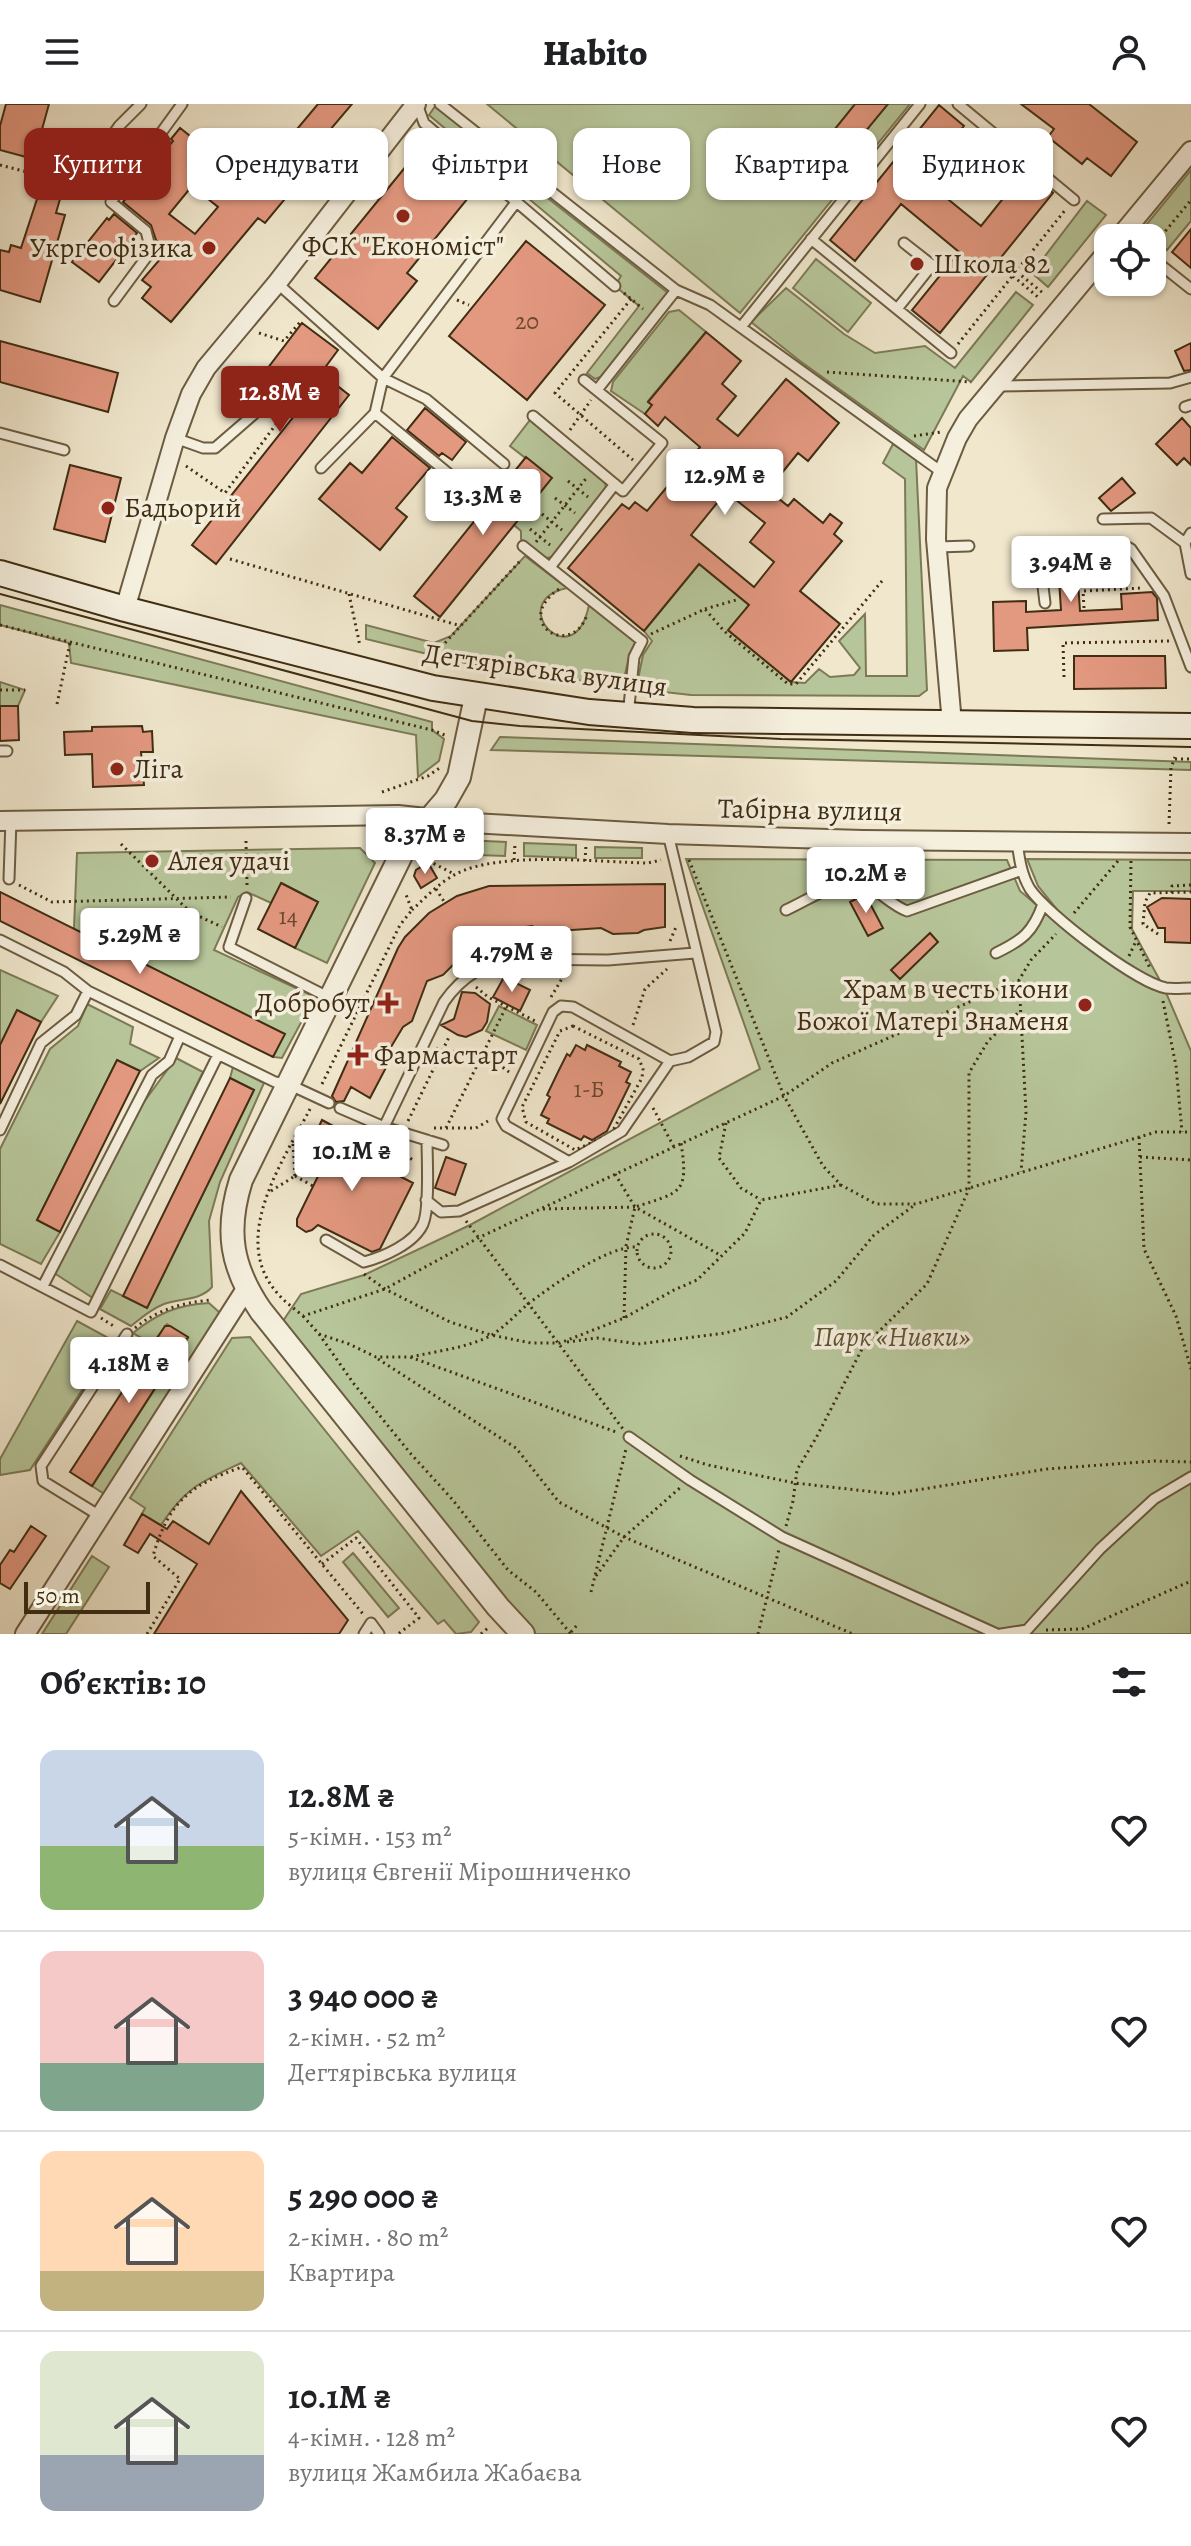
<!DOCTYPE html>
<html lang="uk">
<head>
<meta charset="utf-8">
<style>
	:root { --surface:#fff; --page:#f2f2f2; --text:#202124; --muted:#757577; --line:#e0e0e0; --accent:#8f2418 }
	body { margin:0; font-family:Alegreya,serif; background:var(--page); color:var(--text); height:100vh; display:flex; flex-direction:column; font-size:30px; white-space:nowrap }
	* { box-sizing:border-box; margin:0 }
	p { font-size:26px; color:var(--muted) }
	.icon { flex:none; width:44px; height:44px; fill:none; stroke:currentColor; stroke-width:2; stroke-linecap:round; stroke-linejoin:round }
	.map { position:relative; height:1530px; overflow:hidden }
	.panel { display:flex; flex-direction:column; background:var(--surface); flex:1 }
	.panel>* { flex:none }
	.guide { position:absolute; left:24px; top:24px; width:1144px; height:72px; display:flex; gap:16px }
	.buttons { position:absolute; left:1094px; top:120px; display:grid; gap:16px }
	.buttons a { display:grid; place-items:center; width:72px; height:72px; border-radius:16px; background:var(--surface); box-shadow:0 2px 6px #0004; font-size:40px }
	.scale { position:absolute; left:24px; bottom:20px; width:126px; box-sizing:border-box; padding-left:8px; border:4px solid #402d12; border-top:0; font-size:22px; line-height:28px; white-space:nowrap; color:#402d12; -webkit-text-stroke:6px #f5efde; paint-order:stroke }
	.price { position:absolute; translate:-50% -68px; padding:0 18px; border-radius:8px; background:#fff; color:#222; font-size:26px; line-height:52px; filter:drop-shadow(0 2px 4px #0008) }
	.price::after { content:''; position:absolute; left:50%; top:48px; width:24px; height:18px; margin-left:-12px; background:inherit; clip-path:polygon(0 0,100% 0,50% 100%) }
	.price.selected { background:var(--accent); color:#fff }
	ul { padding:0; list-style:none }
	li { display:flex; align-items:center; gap:24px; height:200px; padding:0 40px }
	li+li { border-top:2px solid var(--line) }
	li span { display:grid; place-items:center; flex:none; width:224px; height:160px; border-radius:16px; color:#555 }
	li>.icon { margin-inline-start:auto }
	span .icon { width:96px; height:96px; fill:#fffc; stroke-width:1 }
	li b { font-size:34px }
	h2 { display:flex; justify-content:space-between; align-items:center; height:96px; padding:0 40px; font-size:34px }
	.pill { padding:0 28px; border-radius:16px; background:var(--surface); box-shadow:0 2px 6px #0004; font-size:28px; line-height:72px }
	.pill.selected { background:var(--accent); color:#fff }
	header { display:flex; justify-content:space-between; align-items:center; height:104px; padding:0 40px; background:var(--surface); font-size:36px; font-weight:800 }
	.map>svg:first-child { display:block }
	.green { fill:#b7c69a; stroke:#7c7a56; stroke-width:2 }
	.building { fill:#e39880; stroke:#402d12; stroke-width:2; fill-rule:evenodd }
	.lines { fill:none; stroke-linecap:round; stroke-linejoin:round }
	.service-casing { stroke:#6c5c41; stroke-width:13 }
	.minor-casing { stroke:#6c5c41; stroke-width:22 }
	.tertiary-casing { stroke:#6c5c41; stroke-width:26 }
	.secondary-casing { stroke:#402d12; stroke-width:28 }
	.path { stroke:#402d12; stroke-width:3; stroke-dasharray:2 4; stroke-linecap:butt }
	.service { stroke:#f5efde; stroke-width:9 }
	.minor { stroke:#f5efde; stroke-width:18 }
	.tertiary { stroke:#f5efde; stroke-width:22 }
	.secondary { stroke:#f5efde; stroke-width:24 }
	.tram { stroke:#402d12; stroke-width:2 }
	.poi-dot { fill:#8f2418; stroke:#f5efde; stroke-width:3 }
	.labels { text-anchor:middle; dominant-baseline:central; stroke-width:7; stroke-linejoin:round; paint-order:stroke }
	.number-label { font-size:24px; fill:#69482e }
	.poi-label { font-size:28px; fill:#402d12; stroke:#f5efde; text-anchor:start }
	.street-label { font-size:28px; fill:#402d12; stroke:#f5efde }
	.park-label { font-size:28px; font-style:italic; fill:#5e5334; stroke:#f5efde }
</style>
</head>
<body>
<header><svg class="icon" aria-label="menu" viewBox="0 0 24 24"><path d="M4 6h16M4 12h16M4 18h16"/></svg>Habito<svg class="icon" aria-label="person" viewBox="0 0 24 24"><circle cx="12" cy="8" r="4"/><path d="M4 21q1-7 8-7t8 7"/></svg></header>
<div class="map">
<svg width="1191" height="1530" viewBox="0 0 1191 1530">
	<rect width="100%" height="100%" fill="#f0e7cd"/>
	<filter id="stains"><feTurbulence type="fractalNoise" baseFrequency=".0025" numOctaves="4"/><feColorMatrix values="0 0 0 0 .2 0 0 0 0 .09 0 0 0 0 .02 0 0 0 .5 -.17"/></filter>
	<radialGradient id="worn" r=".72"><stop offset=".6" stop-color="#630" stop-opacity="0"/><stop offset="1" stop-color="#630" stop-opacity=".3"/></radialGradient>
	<path class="green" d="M487 0H910L740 209Z
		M436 1 497 45 493 51 668 189 606 271 595 275 587 269 639 202 615 182 621 172 429 11Z
		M1191 66V117L1167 146 1142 126Z
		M1087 97 1106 111 1048 183 1032 169Z
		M816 155 871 199 848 228 793 184Z
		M786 184 844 230 875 249 925 242 955 264 1016 188 1033 201 971 278 963 272 924 346 800 257 751 218Z
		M679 206 706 228 648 297 652 301 645 310 611 287 613 278 669 208Z
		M530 316 605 378 606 384 552 453 546 454 521 435V427L514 421 551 374 510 342Z
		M893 340 916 355 927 586 919 592 691 591 636 585 643 551 652 537 644 527 699 460 749 501 729 527 791 578 805 579 819 565 830 573 854 571 860 564 839 537 865 510 866 572H907L905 375 883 359Z
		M525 452 567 484C503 498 574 575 589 501L637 539 629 553 622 583 460 558 366 535V521L434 539 451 532Z
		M0 501 432 618V626L444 635 439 657 418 673 416 631 71 559 69 539 0 521Z
		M0 578 25 586 18 602H0Z
		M500 633 1191 658V666L491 646Z
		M441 735 506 738 505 752 423 749 428 742Z
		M524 739 576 741V754L524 752Z
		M595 743 642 744V754H595Z
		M360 744 375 759 327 859 295 844 318 798 282 779 271 799 247 788 238 793 214 846 311 891 312 898 282 954 273 953 284 930 74 825 77 749Z
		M686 755 1007 756 1020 787 1058 819 1063 813 1038 782 1027 755 1191 756V787H1133L1132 825 1164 884 1191 947V1530H533L281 1220 301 1190 364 1171 470 1121 760 965Z
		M0 866 58 892 41 918 17 906 0 941Z
		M87 900 133 923 130 940 159 954 140 967 117 956 37 1116 60 1128 41 1160 0 1140V1045L50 945 78 922Z
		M499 902 537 921 526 946 486 927Z
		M176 954 203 968 93 1194 54 1169 141 1002Z
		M233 963 264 979 220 1078 209 1117 212 1183C200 1197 180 1194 164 1200 151 1205 141 1214 131 1222L100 1205 111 1186 147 1204 254 986 230 974Z
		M209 1199 220 1209 106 1391 92 1382 188 1234 167 1220 152 1240 133 1229C158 1209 177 1201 209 1199Z
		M77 1217 114 1237 30 1366 0 1371V1355Z
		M250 1233 479 1518 471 1528 456 1530 444 1516 438 1520 358 1427 321 1452 241 1359C201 1378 186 1383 161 1421L142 1410 145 1404 130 1394 232 1234Z
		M353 1449 399 1504 388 1513 343 1458Z
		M92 1452 109 1463 66 1530H42Z"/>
	<path class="building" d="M6 0H49L41 29 55 33 53 40 85 49 78 67 0 46V22Z
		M318 0H352L296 66 304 72 265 119 258 114 171 218 142 194 151 183 142 176 168 146 156 136 151 121 123 98 173 37 171 35 180 24 195 36 190 42 213 60 206 69 230 89 239 78 251 88 281 53 277 49ZM192 82 218 103 195 130 169 110Z
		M855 0H888L837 62 818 46Z
		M1021 0H1089L1137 38 1111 72 1087 54 1082 60 1048 33 1054 25Z
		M939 1 964 22 922 74 981 122 1026 66 1053 89 940 229 912 206 959 148 901 100 855 157 830 136Z
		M420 45 473 88 407 169 417 177 378 225 315 174Z
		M39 89 60 95 56 109 65 111 40 198 0 186V146L9 148 11 141 21 144Z
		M114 110 137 129 99 178 72 158 107 114 109 116Z
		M1191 125V164L1172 148Z
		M526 137 605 201 527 296 449 232Z
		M302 219 338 246 321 269 349 291 216 460 192 441 298 307 282 295 281 286 275 284 270 286 258 277Z
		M706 228 741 257 722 280 736 292 717 315 738 332 786 275 839 319 808 357 798 349 768 386 788 402 794 395 823 419 830 410 842 419 834 430 842 437 800 487 840 520 791 578 728 526 749 501 699 460 644 527 568 464 622 400 629 405 635 398 647 407 700 343 665 313 658 322 645 310 652 301 648 298ZM726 388 765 419 750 438 774 458 754 483 691 431Z
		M0 237 118 269 108 308 0 278Z
		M1191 239V266L1184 267 1175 247Z
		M425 304 466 338 452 356 442 349 439 352 407 326Z
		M1182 314 1191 324V361L1184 354 1177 361 1156 340Z
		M392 333 430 364 396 404 407 413 380 446 319 395 350 359 362 369Z
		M526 353 552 374 440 513 414 492Z
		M70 361 121 374 105 438 54 425Z
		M1122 374 1135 389 1111 407 1099 394Z
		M1121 451 1123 475 1078 477 1080 507 1122 505 1121 490 1152 488 1157 494 1158 516 1027 524 1028 546 994 547 993 498 1026 497V508L1061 506 1058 460 1065 454Z
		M1074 552H1165L1166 584 1074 585Z
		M0 602H18L19 636 0 637Z
		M142 622 143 628 152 627 153 648H141L144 681 93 683 92 650 65 651 64 628 92 627V623Z
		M424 761 430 762 437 774 421 784 414 772 416 766Z
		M281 779 318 798 295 844 258 825Z
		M665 780V823L644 826 638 829 613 830 601 824 543 828 532 822 514 825 506 834 495 839 483 841 471 839 463 843 455 859 443 871 427 877 412 917 403 923 391 943V954L370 994 351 983 344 997 336 998 332 992 398 844 405 833 429 809 457 792 489 782Z
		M0 788 285 930 273 953 0 817Z
		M865 790 883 824 868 832 850 798Z
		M1162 794 1191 795V839L1165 838V824H1158L1147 803Z
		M930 829 938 838 900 875 891 866Z
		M504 873 530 886 520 907 493 893Z
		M462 888 475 889 490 900 487 918 482 926 466 933 458 931 441 921 454 915Z
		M17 906 41 918 0 1000V941Z
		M576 941 585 946 587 941 621 958 619 962 631 968 626 978 630 980 607 1027 592 1036 584 1032 581 1036 547 1019 549 1015 541 1011 550 993 547 991 558 968 567 950 570 952Z
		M117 956 140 967 60 1128 37 1116Z
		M230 974 254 986 147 1204 123 1192Z
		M322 1016 352 1032 353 1048 413 1079 380 1145 372 1148 318 1121 312 1126 306 1128 297 1122V1115L323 1062 313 1043 314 1033Z
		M446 1053 466 1060 455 1091 435 1084Z
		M165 1222H170L188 1233 92 1382 70 1368Z
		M241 1387 348 1516 339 1530H154L197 1460 150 1430 138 1449 124 1441 142 1410 167 1425 173 1417 209 1440Z
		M31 1422 46 1432 10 1485 0 1479V1461L10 1446 14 1448Z"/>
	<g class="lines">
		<defs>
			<path id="service" d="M417 0 424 19 615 182
				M440 0 676 186 710 201 943 369
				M958 0 1074 96
				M78 81 119 22 141 0
				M988 85 961 62 990 27
				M811 135 951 249
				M1152 154 1191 185
				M277 179 383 274 426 295 504 360
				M114 197 151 147 146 127 111 98 182 0
				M897 205 932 161 904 139
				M741 223 920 0
				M998 282 1170 279 1191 273
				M597 286 676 186
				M1185 303 1191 301
				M533 312 623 387 662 339 584 276
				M0 329 64 346
				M175 334 203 344H215L276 291
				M321 364 375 309
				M460 379 375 309 383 274 517 97
				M1103 415 1151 414 1185 439
				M1191 429 1185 439 1191 470
				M523 442 642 537 634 553 628 612
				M937 443 969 442
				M551 462 615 380
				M1045 499 1042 474 1052 455 1067 443 1121 439 1131 445 1164 492 1191 563
				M0 647H7
				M1017 737C1019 753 1021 770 1030 785 1047 810 1137 879 1166 884 1174 885 1183 884 1191 884
				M9 775 11 716
				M246 794 229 843 330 894
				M786 806C809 796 844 770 869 783 883 790 893 802 907 807L1022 766
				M0 836 64 868 88 887 275 978 288 980 329 999
				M996 849C1023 836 1033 828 1043 800
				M340 1004 384 1023 443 1041
				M384 1023 444 898C462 872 485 858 518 855L608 856 695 849
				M0 1026 41 939 76 911 88 887
				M569 1058 506 1022 502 1015 553 908 561 902 573 903 670 957
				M426 1096 441 1108 459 1107 569 1058 622 1027 670 957 688 953 714 938 716 928 668 730
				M326 1136 364 1158C383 1153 414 1140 423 1120 430 1104 427 1056 427 1036
				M0 1161 91 1208 218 951
				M43 1182 152 971 169 957 180 932
				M629 1333 690 1376 782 1433 997 1530
				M100 1412 43 1377 41 1362 127 1230
				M364 1530 371 1519 379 1530
				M1001 1530 1027 1526 1100 1445 1154 1395 1191 1373"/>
			<path id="minor" d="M1119 134 1191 47
				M125 505 175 334 191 290 206 264 277 179 416 0
				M952 620 936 435 937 384 957 334 968 315 1108 147
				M0 717 398 711 472 719 668 730 863 736 1191 739
				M25 1530 246 1185"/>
			<path id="tertiary" d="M476 593 459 673 446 696 404 745 241 1076C225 1127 231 1163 261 1207L498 1503 523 1530"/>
			<path id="secondary" d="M0 469 125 505 433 584 589 608 693 616 1191 622"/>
		</defs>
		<use href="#service" class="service-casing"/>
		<use href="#minor" class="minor-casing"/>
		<use href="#tertiary" class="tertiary-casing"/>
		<use href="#secondary" class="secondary-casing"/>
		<path class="path" d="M0 61 66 78
			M1154 141 1191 96
			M998 157 1013 170
			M1017 168 1043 189
			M1013 172 1039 194
			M624 189 643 205
			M631 195 555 289 633 356
			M457 196 469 201
			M259 229 284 237 301 217
			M958 240 1066 105
			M827 268 971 278
			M570 326 591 296
			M914 332 941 328
			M186 362 225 389 288 304
			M568 377 588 393
			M555 394 575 409
			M542 410 562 426
			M530 425 550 441
			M536 438 588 372
			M230 455 461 522
			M559 485C511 518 571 556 587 511
			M349 490 360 542
			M1084 504 1083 487 1142 484
			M705 505 736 496
			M0 521 432 626 447 632
			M651 530 705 505 724 527 788 580H796L882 477
			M445 539 521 456
			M1064 573 1063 539 1169 537
			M0 586H25
			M57 600 70 539
			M1175 655H1191
			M382 688 428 672 441 663
			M1169 720 1171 664 1175 653
			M246 737 247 781
			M121 740 190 808 222 823
			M423 754 454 770
			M514 756 515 740
			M689 756 784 992 832 959 1019 876 1031 856 1056 830
			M585 757 586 741
			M1131 757 1130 823 1150 864
			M19 781 52 798 231 793
			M436 785 445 799
			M1172 789V782L1191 781
			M412 806C425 794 440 778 456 770 499 747 597 758 648 759L661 756
			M1074 809 1118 757
			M1158 830 1143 820 1145 798 1150 789 1191 788
			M670 837 676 823
			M471 839 479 850
			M1129 852 1136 837
			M1019 876 1026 1008 1021 1068
			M476 883 488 893 535 917
			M551 893 566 868
			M1163 897 1176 962 1182 1028
			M633 921 645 885 667 865
			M573 922 639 955 643 965 642 974 611 1030 575 1046 526 1018 522 1003 560 927Z
			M436 944C450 952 460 945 474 947 488 950 498 960 509 968
			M322 980 400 821 412 806 405 788
			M653 1004 674 1043
			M310 1005C282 1059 228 1136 279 1191 286 1199 295 1205 303 1212L385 1185 480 1133 784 992 823 1062 841 1081 876 1100H916L1156 1028H1191
			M408 1017 450 931
			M726 1019 719 1054 741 1084 761 1096
			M434 1024H476L488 1017
			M446 1024 506 903
			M1139 1033 1144 1145 1176 1212 1191 1265
			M293 1040 295 1072
			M391 1040 414 1057
			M1140 1053 1191 1056
			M615 1070 635 1103 720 1151
			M295 1072 313 1082
			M271 1087 295 1072
			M543 1105 635 1103
			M466 1117 623 1325
			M637 1147a17 17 0 1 1 34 0a17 17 0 1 1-34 0Z
			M364 1170 385 1185 450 1218 491 1231 531 1239H560L624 1214 674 1186 697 1176 745 1129 761 1096 841 1081
			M303 1212 319 1230 349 1240 376 1253H410L616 1328
			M101 1214 115 1223
			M624 1214 626 1142 635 1103C681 1088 689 1090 681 1039
			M135 1224C157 1206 181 1199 210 1196
			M319 1230 354 1280 411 1350 452 1395 508 1466 536 1488 571 1530
			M567 1238 597 1234 638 1240 725 1229 787 1213 836 1177 874 1131 916 1100
			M411 1253C437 1247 466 1244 490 1232 504 1224 516 1210 528 1200 551 1182 609 1141 637 1143
			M378 1255 516 1344 559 1398 624 1433 853 1530
			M680 1352 708 1361 795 1379 892 1390 1047 1365 1155 1357 1191 1358
			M786 1422 793 1397 797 1366 816 1334 863 1243 927 1180 969 1085V969L988 937 1020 907
			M322 1460 356 1434 419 1514 398 1530
			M596 1472 624 1433 681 1383
			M591 1488 626 1345
			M1046 1526 1082 1525 1191 1477
			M571 1528 579 1519
			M147 1530 180 1475 153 1452C169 1397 190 1381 242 1363L363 1510
			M481 1530 489 1523
			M758 1530 779 1445"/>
		<use href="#service" class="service"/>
		<use href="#minor" class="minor"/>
		<use href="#tertiary" class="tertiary"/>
		<use href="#secondary" class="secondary"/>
		<path class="tram" d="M0 490 472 617 520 622 781 635 1191 643"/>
	</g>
	<g class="poi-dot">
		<circle cx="403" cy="112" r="8"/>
		<circle cx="209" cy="144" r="8"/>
		<circle cx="917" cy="160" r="8"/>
		<circle cx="108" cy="404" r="8"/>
		<circle cx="117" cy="665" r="8"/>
		<circle cx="152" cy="757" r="8"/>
		<path d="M384 887h8v8h8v8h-8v8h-8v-8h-8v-8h8z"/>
		<circle cx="1085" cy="901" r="8"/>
		<path d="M354 939h8v8h8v8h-8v8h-8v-8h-8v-8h8z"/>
	</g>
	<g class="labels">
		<g class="number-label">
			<text x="527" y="217">20</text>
			<text x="288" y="812">14</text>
			<text x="589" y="985">1-Б</text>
		</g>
		<g class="poi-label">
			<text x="403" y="142" text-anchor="middle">ФСК "Економіст"</text>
			<text x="193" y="144" text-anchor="end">Укргеофізика</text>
			<text x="933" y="160">Школа 82</text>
			<text x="124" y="404">Бадьорий</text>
			<text x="133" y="665">Ліга</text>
			<text x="168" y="757">Алея удачі</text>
			<text x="1069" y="885" text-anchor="end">Храм в честь ікони<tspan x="1069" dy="32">Божої Матері Знаменя</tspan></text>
			<text x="370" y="899" text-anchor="end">Добробут</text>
			<text x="374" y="951">Фармастарт</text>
		</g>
		<g class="street-label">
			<text transform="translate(545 566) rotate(8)">Дегтярівська вулиця</text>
			<text transform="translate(810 706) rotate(1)">Табірна вулиця</text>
		</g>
		<g class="park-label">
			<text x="892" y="1233">Парк «Нивки»</text>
		</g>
	</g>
	<rect width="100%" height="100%" filter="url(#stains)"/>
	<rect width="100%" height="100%" fill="url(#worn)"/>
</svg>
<div class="buttons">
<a><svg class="icon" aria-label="locate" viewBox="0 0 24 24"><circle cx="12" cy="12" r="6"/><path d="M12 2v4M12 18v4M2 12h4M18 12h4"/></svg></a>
</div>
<div class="scale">50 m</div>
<b class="price selected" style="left:280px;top:330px">12.8M ₴</b>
<b class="price" style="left:725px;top:413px">12.9M ₴</b>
<b class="price" style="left:483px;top:433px">13.3M ₴</b>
<b class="price" style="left:1071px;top:500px">3.94M ₴</b>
<b class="price" style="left:425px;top:772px">8.37M ₴</b>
<b class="price" style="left:866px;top:811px">10.2M ₴</b>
<b class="price" style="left:140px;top:872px">5.29M ₴</b>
<b class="price" style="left:512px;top:890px">4.79M ₴</b>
<b class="price" style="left:352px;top:1089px">10.1M ₴</b>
<b class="price" style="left:129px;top:1301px">4.18M ₴</b>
<div class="guide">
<a class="pill selected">Купити</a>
<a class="pill">Орендувати</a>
<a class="pill">Фільтри</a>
<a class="pill">Нове</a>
<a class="pill">Квартира</a>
<a class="pill">Будинок</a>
</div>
</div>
<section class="panel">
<h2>Об’єктів: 10<svg class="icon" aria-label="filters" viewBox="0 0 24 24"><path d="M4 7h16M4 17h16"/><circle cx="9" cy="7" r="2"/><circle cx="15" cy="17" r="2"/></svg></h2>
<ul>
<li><span style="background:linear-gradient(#c9d6e8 60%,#8fb573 0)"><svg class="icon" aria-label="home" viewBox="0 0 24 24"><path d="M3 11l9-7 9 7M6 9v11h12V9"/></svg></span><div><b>12.8M ₴</b><p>5-кімн. · 153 m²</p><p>вулиця Євгенії Мірошниченко</p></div><svg class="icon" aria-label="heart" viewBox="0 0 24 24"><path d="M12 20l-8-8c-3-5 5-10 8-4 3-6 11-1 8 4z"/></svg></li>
<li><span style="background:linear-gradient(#f6c9c9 70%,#7fa58c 0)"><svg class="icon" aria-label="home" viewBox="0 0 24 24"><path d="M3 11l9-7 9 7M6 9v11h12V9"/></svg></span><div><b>3 940 000 ₴</b><p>2-кімн. · 52 m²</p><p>Дегтярівська вулиця</p></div><svg class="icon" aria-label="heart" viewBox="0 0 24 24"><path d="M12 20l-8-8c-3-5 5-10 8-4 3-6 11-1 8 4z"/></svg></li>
<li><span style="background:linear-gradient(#ffd9b3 75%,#c2b280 0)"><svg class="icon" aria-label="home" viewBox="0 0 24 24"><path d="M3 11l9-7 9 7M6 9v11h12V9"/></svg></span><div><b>5 290 000 ₴</b><p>2-кімн. · 80 m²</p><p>Квартира</p></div><svg class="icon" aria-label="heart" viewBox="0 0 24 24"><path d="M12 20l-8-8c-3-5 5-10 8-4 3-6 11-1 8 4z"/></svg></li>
<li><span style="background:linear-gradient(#dfe7d0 65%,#9aa5b1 0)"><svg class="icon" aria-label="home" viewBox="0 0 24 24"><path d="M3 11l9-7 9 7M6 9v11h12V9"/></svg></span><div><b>10.1M ₴</b><p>4-кімн. · 128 m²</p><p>вулиця Жамбила Жабаєва</p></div><svg class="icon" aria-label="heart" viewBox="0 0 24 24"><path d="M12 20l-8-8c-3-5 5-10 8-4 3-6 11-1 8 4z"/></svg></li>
</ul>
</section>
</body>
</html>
